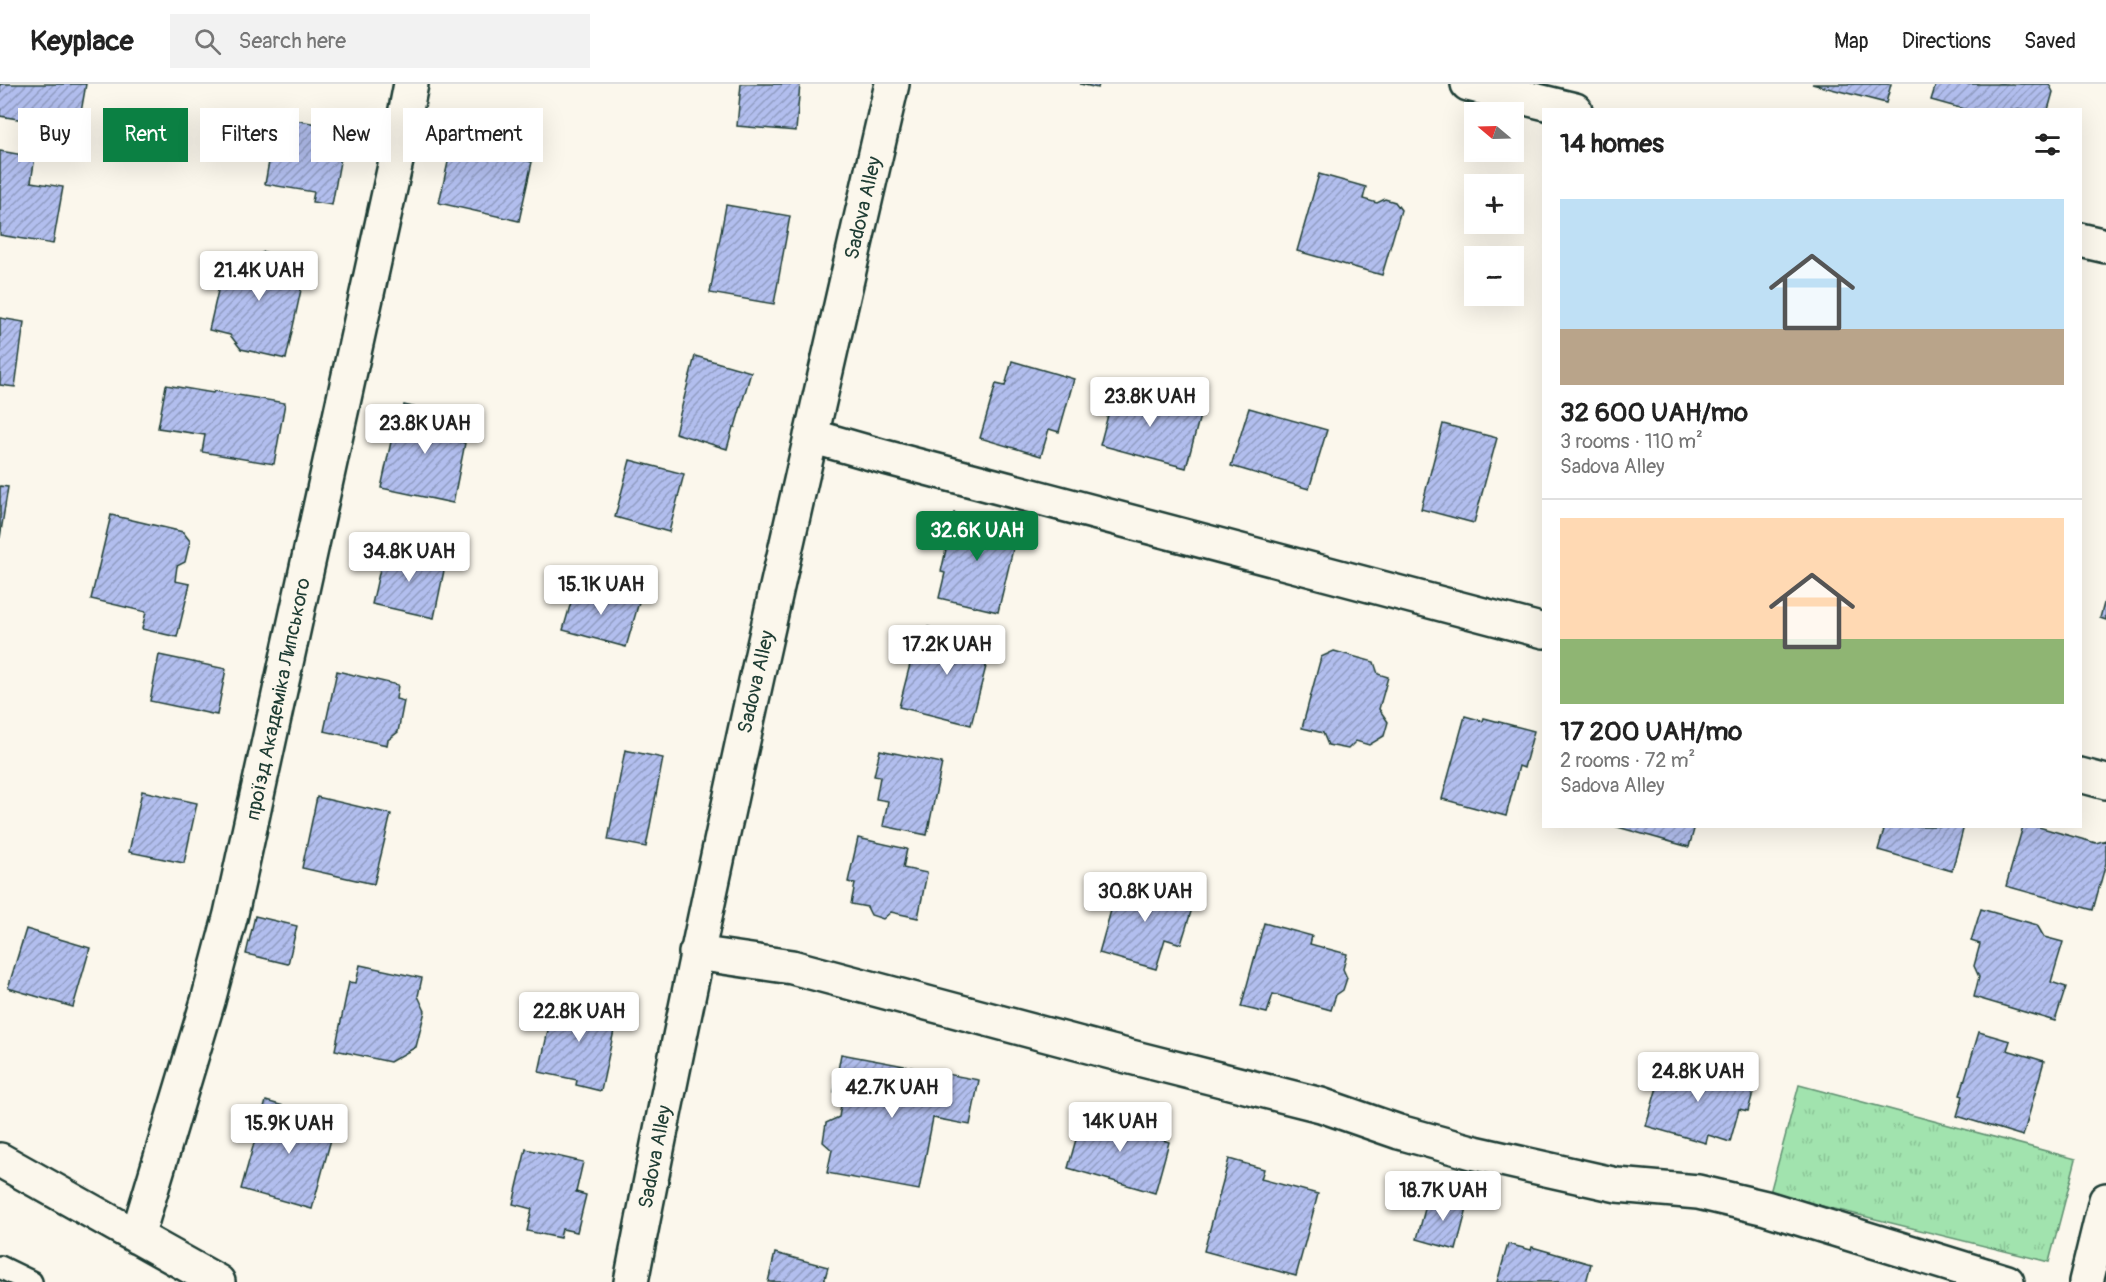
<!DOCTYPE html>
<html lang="en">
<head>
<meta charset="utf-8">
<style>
	:root { --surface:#fff; --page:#f2f2f2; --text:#222; --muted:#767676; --line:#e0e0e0; --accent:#0b8043 }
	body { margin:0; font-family:Pangolin,sans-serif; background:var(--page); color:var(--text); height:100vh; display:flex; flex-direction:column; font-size:22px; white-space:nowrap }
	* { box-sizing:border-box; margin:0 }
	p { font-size:20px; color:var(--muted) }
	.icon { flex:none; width:33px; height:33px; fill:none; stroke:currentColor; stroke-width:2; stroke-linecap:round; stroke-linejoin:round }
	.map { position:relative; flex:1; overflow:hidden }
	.details { position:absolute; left:1542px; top:24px; width:540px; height:720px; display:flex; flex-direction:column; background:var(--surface); border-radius:0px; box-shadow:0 6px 24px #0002 }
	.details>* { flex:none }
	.banner { position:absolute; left:18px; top:24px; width:570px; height:54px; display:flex; gap:12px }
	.needle { width:39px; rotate:289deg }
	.buttons { position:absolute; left:1464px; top:18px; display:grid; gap:12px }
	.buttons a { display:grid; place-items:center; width:60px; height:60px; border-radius:0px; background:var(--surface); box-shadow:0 6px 24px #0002; font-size:30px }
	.price { position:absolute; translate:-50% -51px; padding:0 14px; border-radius:6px; background:#fff; color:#222; font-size:20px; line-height:39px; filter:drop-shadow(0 2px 3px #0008) }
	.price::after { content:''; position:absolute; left:50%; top:36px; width:18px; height:14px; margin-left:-9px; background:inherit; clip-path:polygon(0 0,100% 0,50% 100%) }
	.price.current { background:var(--accent); color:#fff }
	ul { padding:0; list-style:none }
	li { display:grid; align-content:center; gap:12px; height:318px; padding:0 18px }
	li+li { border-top:2px solid var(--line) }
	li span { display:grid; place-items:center; height:186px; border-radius:0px; color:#555 }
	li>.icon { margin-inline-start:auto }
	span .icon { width:108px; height:108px; fill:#fffc; stroke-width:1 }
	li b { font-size:26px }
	h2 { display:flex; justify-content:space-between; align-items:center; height:72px; padding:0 18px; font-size:26px }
	.pill { padding:0 21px; border-radius:0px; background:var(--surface); box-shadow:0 6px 24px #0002; font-size:21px; line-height:54px }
	.pill.current { background:var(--accent); color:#fff }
	header { display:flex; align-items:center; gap:36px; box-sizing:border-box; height:84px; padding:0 30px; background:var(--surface); border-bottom:2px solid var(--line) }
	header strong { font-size:28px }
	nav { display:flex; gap:33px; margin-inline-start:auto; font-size:21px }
	.search { width:420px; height:54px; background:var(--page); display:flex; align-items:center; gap:15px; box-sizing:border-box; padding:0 21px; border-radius:0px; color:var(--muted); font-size:22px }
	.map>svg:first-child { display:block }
	.grass { fill:url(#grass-tufts); stroke:#609071; stroke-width:1.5 }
	.building { fill:url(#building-hatch); stroke:#1f3d34; stroke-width:1.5 }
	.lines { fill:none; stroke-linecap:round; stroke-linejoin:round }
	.service-casing { stroke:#1f3d34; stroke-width:26 }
	.minor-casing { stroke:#1f3d34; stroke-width:38 }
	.service { stroke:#fbf7ec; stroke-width:21 }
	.minor { stroke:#fbf7ec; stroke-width:33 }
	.labels { text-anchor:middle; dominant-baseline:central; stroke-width:5; stroke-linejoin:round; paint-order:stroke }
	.street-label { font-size:20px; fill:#1f3d34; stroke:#fbf7ec }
</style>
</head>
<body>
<header>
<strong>Keyplace</strong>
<div class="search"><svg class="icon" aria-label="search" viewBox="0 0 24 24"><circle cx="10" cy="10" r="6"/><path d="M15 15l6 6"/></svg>Search here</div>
<nav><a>Map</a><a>Directions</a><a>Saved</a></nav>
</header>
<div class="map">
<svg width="2106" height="1198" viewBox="0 0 2106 1198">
	<defs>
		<pattern id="grass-tufts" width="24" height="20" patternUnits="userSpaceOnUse" patternTransform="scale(1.5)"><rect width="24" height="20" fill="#a1e3ae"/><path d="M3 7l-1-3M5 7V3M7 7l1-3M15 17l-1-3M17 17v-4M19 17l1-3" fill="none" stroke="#8ac496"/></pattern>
		<pattern id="building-hatch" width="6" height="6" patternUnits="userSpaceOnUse" patternTransform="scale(1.5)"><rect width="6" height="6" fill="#b2beee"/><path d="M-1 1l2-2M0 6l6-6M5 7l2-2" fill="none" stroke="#909cc2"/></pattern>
	</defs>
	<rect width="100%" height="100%" fill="#fbf7ec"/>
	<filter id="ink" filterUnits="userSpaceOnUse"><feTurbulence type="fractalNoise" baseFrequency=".0167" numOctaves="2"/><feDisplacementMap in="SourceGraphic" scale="12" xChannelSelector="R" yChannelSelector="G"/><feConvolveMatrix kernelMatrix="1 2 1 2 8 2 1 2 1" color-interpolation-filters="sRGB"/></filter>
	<g filter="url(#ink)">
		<path class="grass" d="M1799 1001 2076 1075 2049 1178 1770 1109Z"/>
		<path class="building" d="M0 0H86L78 45 0 32Z
			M741 0H800L796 47 737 42Z
			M1080 0H1099L1098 4Z
			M1812 0H1891L1886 19Z
			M1936 0H2049L2053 8 2048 26H1967L1931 16Z
			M277 33 346 45 332 121 312 118 314 108 265 100Z
			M452 60 532 78 519 137 439 119Z
			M0 67 35 73 31 98 63 103 53 160 0 151Z
			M1319 90 1366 103 1363 115 1377 119 1385 115 1395 118 1401 126 1382 191 1297 167Z
			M726 121 790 132 774 220 710 209Z
			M264 168 307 178 286 275 241 265 230 251 209 246 226 172 246 177Z
			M0 234 24 238 15 303 0 301Z
			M695 272 751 288 735 343H733L727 365 675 349Z
			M1012 277 1074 295 1059 348 1049 345 1041 372 980 354 996 300 1005 302Z
			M166 301 213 309 214 307 285 319 274 380 202 368 205 351 158 344Z
			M1115 305 1201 328 1186 384 1100 361Z
			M404 321 461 334 456 357 465 359 453 419 381 404 394 344 399 345Z
			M1249 324 1327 346 1309 405 1231 382Z
			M1443 340 1497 354 1474 439 1421 425Z
			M630 376 684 390 669 448 615 433Z
			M0 402 8 403 0 454Z
			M954 429 1018 444 998 528 939 514 945 489 941 488Z
			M111 431 183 448 190 457 185 478 177 482 175 497 190 500 177 553 142 545 146 528 91 515Z
			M385 463 446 477 434 534 372 520Z
			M576 501 639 518 626 563 563 546Z
			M2106 512V536L2100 534Z
			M928 543 992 559 971 641 899 623 913 569 921 571Z
			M1334 567 1374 578 1378 590 1388 593 1379 625 1388 638 1384 652 1369 661 1356 657 1348 665 1328 661 1323 649 1302 644 1321 573Z
			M159 571 226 585 217 631 150 617Z
			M337 587 398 601 396 615 404 617 398 648 388 656 387 661 324 647Z
			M1465 632 1483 637 1484 634 1534 647 1524 684 1519 682 1506 732 1442 715Z
			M625 666 663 674 646 763 608 756Z
			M880 666 942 679 927 751 883 742 888 717 876 715 880 693 874 692Z
			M142 707 197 719 184 779 129 768Z
			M317 713 391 730 374 800 302 784Z
			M1614 742H1695L1689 763Z
			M1885 742H1964L1952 787 1878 766Z
			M2023 742H2035L2096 759 2106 756V779L2093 826 2006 802Z
			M858 754 907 765 903 784 927 789 918 834 891 828 883 835 871 831 867 823 851 820 855 800 848 798Z
			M1152 795 1177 803 1174 813 1194 818 1181 860 1165 855 1156 885 1099 869 1119 798 1149 806Z
			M1981 825 2037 841 2044 853 2063 858 2051 898 2066 903 2055 937 1974 913 1979 893 1974 882 1980 860 1971 857Z
			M255 832 297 842 288 880 246 870Z
			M1264 839 1312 852 1310 860 1347 870 1343 885 1347 894 1343 906 1336 911 1331 926 1273 910 1267 929 1241 923Z
			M26 845 90 864 73 923 8 904Z
			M360 881 422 894 418 912 425 927 416 963 390 978 335 966 349 898 356 899Z
			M555 914 618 928 601 1007 576 1001 577 996 539 988Z
			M1979 948 2010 957 2007 966 2044 977 2023 1052 1957 1032 1963 1012 1960 1011Z
			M841 970 979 996 970 1041 933 1034 919 1106 827 1089 832 1066 823 1058 826 1039 839 1033 843 1010 834 1008Z
			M1665 975 1755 1001 1748 1027 1739 1025 1730 1058 1708 1051 1706 1059 1646 1042Z
			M266 1017 336 1037 312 1125 241 1105Z
			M1082 1034 1124 1045 1126 1035 1155 1043 1153 1053 1169 1058 1155 1109 1068 1084Z
			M526 1065 583 1078 576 1108 586 1111 577 1148 562 1145 560 1154 527 1147 532 1125 513 1120Z
			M1229 1075 1264 1085 1261 1095 1318 1110 1296 1192 1204 1167Z
			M1429 1110 1468 1120 1456 1166 1417 1155Z
			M1508 1160 1531 1166 1532 1163 1591 1180 1586 1198H1497Z
			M775 1169 828 1183 824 1198H768Z"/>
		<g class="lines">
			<defs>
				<path id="service" d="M0 1183 31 1198"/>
				<path id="minor" d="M1468 0 1575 26
					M2080 156 2106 162
					M811 352 881 372 1544 547
					M2080 691 2106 698
					M696 869 792 883 1111 968 1321 1021 1399 1048 1475 1069 1617 1101 1698 1108 1766 1124 2007 1198
					M0 1076 218 1198
					M137 1153 208 917 231 830 396 77 411 0
					M631 1198C708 797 800 398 892 0
					M2086 1198 2106 1116"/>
			</defs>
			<use href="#service" class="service-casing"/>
			<use href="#minor" class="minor-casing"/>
			<use href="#service" class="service"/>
			<use href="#minor" class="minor"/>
		</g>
	</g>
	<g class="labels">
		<g class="street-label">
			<text transform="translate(863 124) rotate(-77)">Sadova Alley</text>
			<text transform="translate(756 598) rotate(-77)">Sadova Alley</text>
			<text transform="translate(278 615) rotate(-78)">проїзд Академіка Липського</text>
			<text transform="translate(655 1073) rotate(-79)">Sadova Alley</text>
		</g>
	</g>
</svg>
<div class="buttons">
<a><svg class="needle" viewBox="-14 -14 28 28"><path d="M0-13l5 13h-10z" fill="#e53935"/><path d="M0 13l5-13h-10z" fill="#767676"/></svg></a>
<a>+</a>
<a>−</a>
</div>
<b class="price" style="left:259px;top:218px">21.4K UAH</b>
<b class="price" style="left:1150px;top:344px">23.8K UAH</b>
<b class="price" style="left:425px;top:371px">23.8K UAH</b>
<b class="price current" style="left:977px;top:478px">32.6K UAH</b>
<b class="price" style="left:409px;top:499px">34.8K UAH</b>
<b class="price" style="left:601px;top:532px">15.1K UAH</b>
<b class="price" style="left:947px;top:592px">17.2K UAH</b>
<b class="price" style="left:1145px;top:839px">30.8K UAH</b>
<b class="price" style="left:579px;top:959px">22.8K UAH</b>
<b class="price" style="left:1698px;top:1019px">24.8K UAH</b>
<b class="price" style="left:892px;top:1035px">42.7K UAH</b>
<b class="price" style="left:1120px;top:1069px">14K UAH</b>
<b class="price" style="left:289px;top:1071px">15.9K UAH</b>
<b class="price" style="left:1443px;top:1138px">18.7K UAH</b>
<div class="banner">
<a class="pill">Buy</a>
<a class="pill current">Rent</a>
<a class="pill">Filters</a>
<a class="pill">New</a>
<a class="pill">Apartment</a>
</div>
<section class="details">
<h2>14 homes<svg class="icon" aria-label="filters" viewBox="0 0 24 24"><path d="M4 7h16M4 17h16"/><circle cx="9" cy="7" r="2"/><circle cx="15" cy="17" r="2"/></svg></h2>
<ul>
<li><span style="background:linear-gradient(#bfe0f5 70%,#b9a48a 0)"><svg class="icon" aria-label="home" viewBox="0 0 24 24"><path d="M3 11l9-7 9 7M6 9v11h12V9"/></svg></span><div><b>32 600 UAH/mo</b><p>3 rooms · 110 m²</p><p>Sadova Alley</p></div></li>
<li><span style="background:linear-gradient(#ffd9b3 65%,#8fb573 0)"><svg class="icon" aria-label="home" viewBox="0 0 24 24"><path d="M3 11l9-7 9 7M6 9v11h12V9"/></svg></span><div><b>17 200 UAH/mo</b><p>2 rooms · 72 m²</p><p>Sadova Alley</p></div></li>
</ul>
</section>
</div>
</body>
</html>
